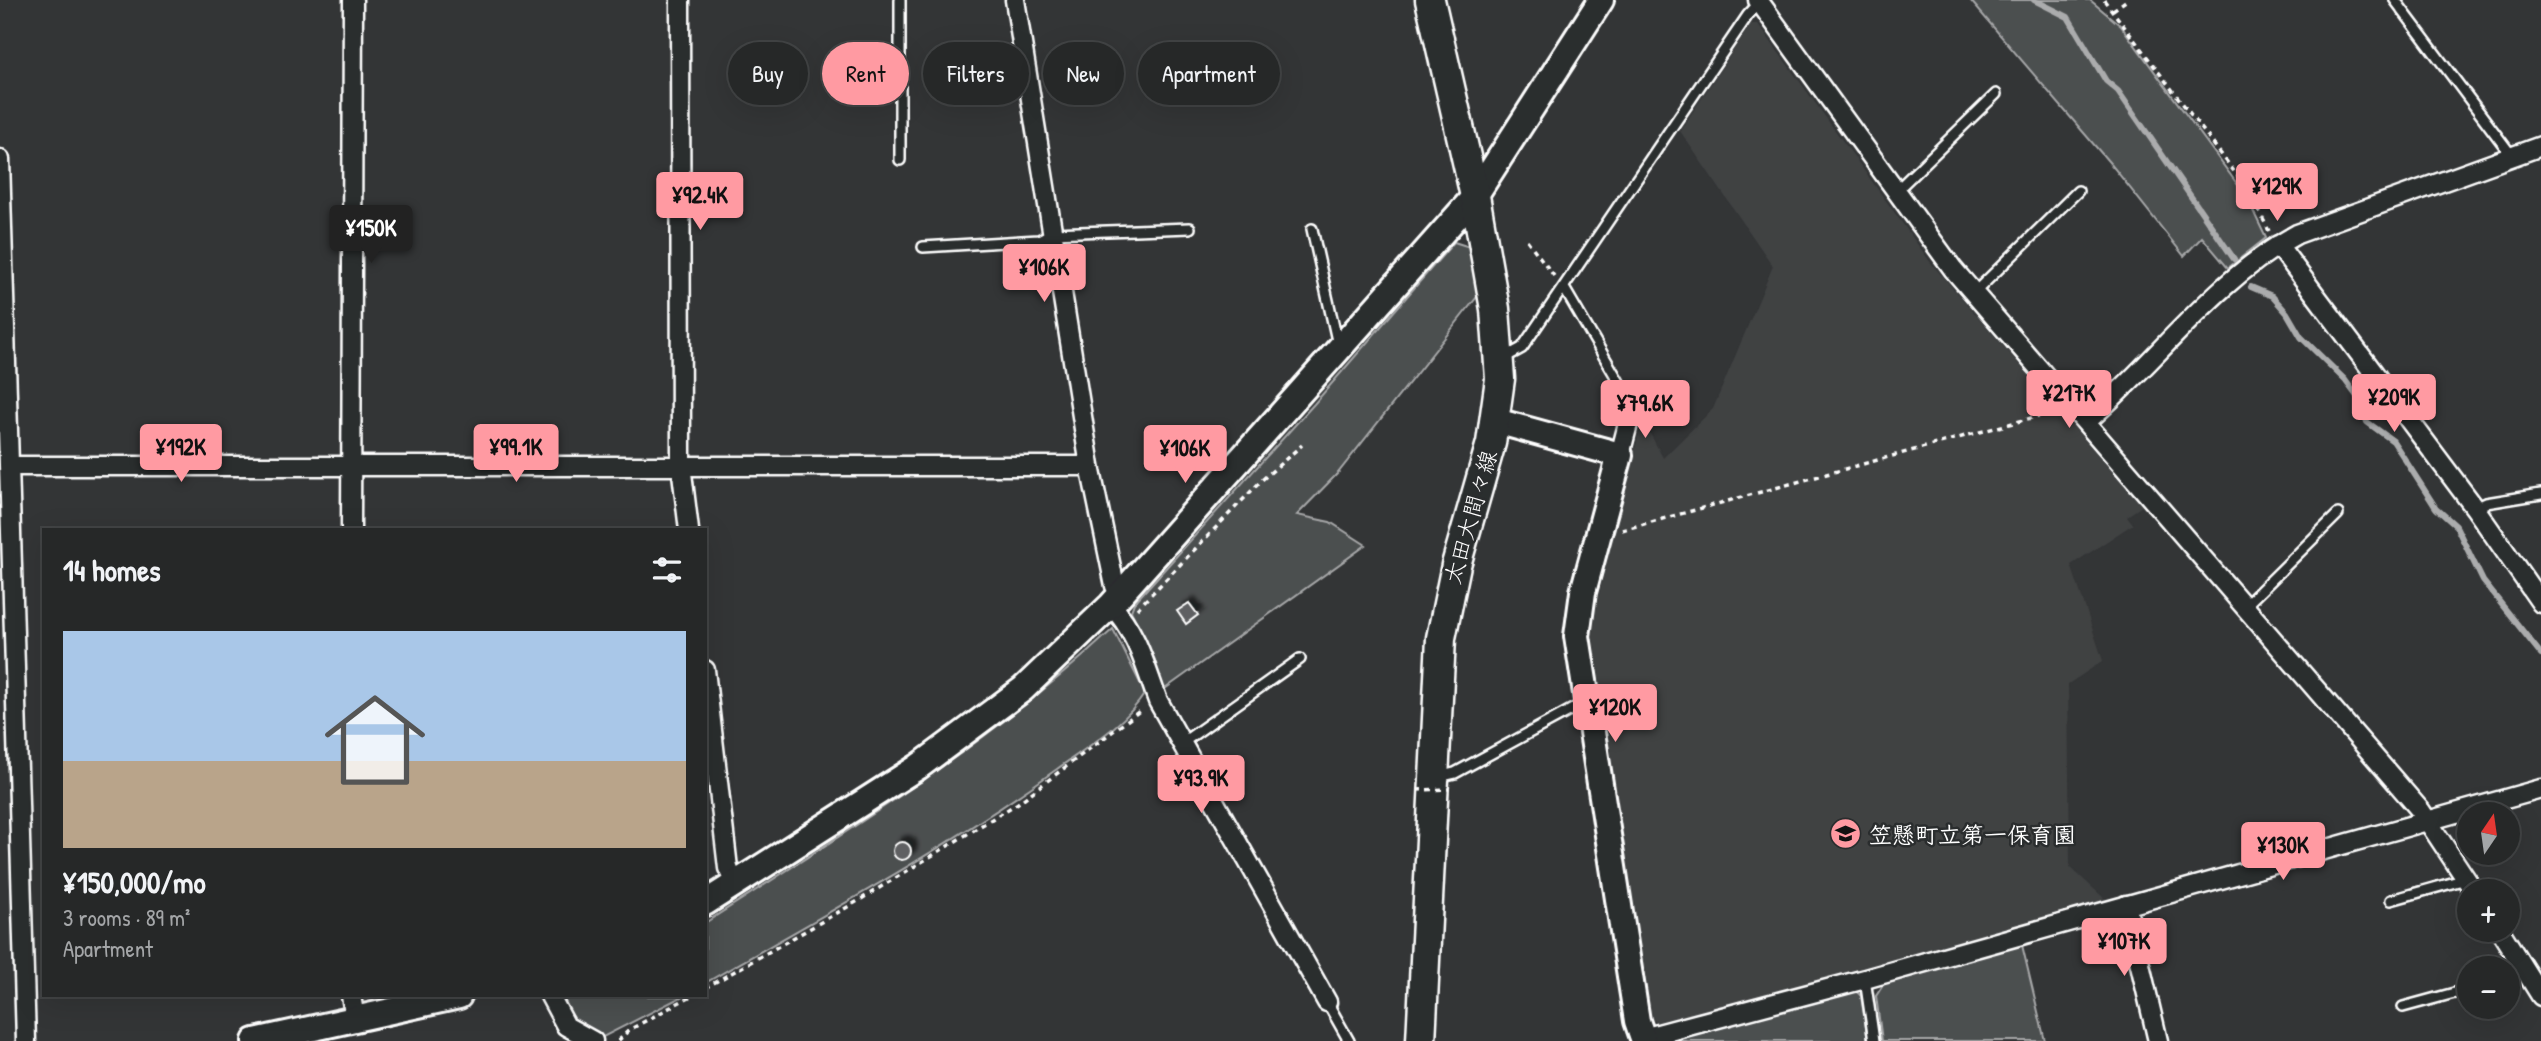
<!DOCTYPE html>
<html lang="en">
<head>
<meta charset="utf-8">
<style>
	:root { --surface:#262828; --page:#323434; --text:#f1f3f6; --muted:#a4a6a8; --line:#424445; --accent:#ff9aa2 }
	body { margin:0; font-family:"Patrick Hand","Klee One",sans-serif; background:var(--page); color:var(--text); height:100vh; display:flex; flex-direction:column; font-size:26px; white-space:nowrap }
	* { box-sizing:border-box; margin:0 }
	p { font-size:23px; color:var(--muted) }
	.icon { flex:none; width:38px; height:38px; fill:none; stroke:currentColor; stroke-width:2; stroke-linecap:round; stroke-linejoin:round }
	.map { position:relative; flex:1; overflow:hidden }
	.panel { position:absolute; left:42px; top:528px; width:665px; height:469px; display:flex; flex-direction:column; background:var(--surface); border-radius:0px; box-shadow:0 7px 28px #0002,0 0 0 2px var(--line) }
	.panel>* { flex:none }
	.banner { position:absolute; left:728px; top:42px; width:665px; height:63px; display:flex; gap:14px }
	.needle { width:46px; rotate:13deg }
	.controls { position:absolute; left:2457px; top:802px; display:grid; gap:14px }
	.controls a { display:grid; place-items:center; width:63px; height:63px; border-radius:50%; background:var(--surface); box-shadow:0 7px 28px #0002,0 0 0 2px var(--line); font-size:35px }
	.price { position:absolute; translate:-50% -60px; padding:0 16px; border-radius:7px; background:var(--accent); color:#111; font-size:23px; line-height:46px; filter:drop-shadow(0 2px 4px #0008) }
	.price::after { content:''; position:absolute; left:50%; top:42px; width:21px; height:16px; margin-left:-10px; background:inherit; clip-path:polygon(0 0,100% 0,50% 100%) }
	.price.active { background:#222; color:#fff }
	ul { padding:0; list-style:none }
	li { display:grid; align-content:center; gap:14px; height:371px; padding:0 21px }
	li+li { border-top:2px solid var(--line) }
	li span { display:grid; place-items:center; height:217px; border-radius:0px; color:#555 }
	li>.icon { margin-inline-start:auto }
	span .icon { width:126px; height:126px; fill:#fffc; stroke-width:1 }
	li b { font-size:30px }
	h2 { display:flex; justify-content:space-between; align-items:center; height:84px; padding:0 21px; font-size:30px }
	.pill { padding:0 24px; border-radius:32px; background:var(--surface); box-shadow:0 7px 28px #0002,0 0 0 2px var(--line); font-size:24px; line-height:63px }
	.pill.active { background:var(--accent); color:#111 }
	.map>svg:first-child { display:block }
	.built { fill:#404243 }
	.green { fill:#4c4f50; stroke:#a6a7a8; stroke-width:2 }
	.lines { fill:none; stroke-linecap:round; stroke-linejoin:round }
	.stream { stroke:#abacad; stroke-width:6 }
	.building { fill:#5f6162; stroke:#fff; stroke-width:2; filter:url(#shadow) }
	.lane-casing { stroke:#fff; stroke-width:14 }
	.street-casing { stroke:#fff; stroke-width:23 }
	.secondary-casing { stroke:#fff; stroke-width:30 }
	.primary-casing { stroke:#fff; stroke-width:33 }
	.path { stroke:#fff; stroke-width:3.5; stroke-dasharray:5 5; stroke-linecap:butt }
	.lane { stroke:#2a2d2e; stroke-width:9 }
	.street { stroke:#2a2d2e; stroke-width:18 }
	.secondary { stroke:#2a2d2e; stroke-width:24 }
	.primary { stroke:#2a2d2e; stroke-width:28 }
	.path-bridge { stroke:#fff; stroke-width:3.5; stroke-dasharray:5 5; stroke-linecap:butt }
	.labels { text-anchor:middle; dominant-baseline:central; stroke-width:5; stroke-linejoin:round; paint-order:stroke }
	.street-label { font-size:23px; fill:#fff; stroke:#2a2d2e }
	.poi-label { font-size:23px; font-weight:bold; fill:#fff; stroke:#2a2d2e; text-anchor:start }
</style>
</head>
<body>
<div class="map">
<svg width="2541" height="1041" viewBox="0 0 2541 1041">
	<defs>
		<filter id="shadow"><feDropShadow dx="6" dy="-6" stdDeviation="2" flood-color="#0009"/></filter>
	</defs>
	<rect width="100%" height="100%" fill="#333536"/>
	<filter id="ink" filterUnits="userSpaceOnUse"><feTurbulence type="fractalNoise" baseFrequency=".0143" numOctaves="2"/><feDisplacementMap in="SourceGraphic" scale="14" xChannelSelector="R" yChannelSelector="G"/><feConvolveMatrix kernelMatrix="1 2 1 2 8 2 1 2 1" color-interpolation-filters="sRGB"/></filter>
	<g filter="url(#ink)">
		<path class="built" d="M1751 24H1758L1931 263 2142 506 2127 516 2133 524 2071 565 2103 661 2068 684 2070 867 2107 901 2106 904 1657 1023 1651 1018 1591 626 1641 425 1645 424 1663 458 1713 409 1773 266 1680 131Z"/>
		<path class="green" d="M1970 0H2090L2121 26 2246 196 2266 238 2228 268 2202 237 2184 256 2114 168Z
			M1454 242 1473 248 1480 293 1338 473 1297 515 1330 522 1366 545 1162 691 1155 675V660L1131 611 1134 603 1314 404Z
			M1113 629 1145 693C1125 725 1087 747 1057 769 946 849 824 915 705 983V923C846 832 990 744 1113 629Z
			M2022 945 2045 1041H1882L1876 996 1885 982Z
			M1855 990 1861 996 1868 1041H1667Z
			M566 996H683L603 1037C581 1029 574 1021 563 1001Z"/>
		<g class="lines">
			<path class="stream" d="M2034 0 2068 17 2106 81 2118 91 2234 259
				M2251 287 2272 296 2287 313 2301 337 2345 380 2359 399 2367 422 2393 441 2436 508 2456 526 2483 581 2541 654"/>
		</g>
		<path class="building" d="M1189 603 1198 615 1186 624 1177 611Z
			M893 851a9 9 0 1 1 18 0a9 9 0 1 1-18 0Z"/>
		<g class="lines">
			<defs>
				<path id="lane" d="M900 0V160
					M2395 0 2512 156
					M1896 191 1996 94
					M1312 229 1338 345
					M923 247 1039 240 1052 233 1190 228
					M1564 288 1619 382 1630 416
					M1974 293 2078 191
					M1502 359 1522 348 1748 15 1760 2
					M2475 508 2486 503 2541 494
					M2244 607 2338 514
					M1182 743 1300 659
					M1438 777 1455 773 1584 703
					M2391 900 2466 879
					M2508 978 2527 972
					M1865 979 1874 1041
					M1327 1002 1349 1041
					M2403 1007 2469 989"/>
				<path id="street" d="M680 0 681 465 689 530
					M1015 0 1090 466 1115 586 1120 593
					M1758 0 1953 269 2421 811 2474 891
					M0 159 26 1041
					M2278 245 2475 508 2541 603
					M2087 421C2158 360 2214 280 2297 234L2541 146
					M1620 455 1630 416
					M10 466H1090
					M351 530 353 0
					M1111 605C1137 632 1145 666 1158 701L1327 1002
					M705 670 728 868 735 884
					M2126 905 2158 1041
					M2499 929 2541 996
					M351 996 355 1018
					M550 996 566 1026 593 1041
					M1643 1038 1865 979 2541 789"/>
				<path id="secondary" d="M1496 421 1620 455 1583 592 1577 636 1637 1021 1643 1038
					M705 903 918 767 1023 689 1111 605 1475 196 1601 0
					M255 1041 459 996"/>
				<path id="primary" d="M1421 1041 1441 638 1456 565 1491 443 1500 379 1495 309 1475 196 1430 0"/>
			</defs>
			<use href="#lane" class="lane-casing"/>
			<use href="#street" class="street-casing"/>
			<use href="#secondary" class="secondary-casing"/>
			<use href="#primary" class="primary-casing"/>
			<path class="path" d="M2104 0 2249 191 2269 231
				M2113 10 2127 0
				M1527 240 1554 276
				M1622 530 2053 412
				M1137 609 1263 479 1302 445
				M705 988 858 901 1018 803 1141 710
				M618 1041 629 1030 691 996"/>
			<use href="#lane" class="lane"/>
			<use href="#street" class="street"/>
			<use href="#secondary" class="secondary"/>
			<use href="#primary" class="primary"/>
			<path class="path-bridge" d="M1417 790 1450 789"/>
		</g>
	</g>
	<defs>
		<symbol id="school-disc" viewBox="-11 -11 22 22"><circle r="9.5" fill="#ff9aa2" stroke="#2a2d2e"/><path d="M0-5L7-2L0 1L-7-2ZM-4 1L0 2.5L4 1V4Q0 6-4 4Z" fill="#111"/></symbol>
	</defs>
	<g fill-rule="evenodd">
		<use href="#school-disc" x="1828" y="816" width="35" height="35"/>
	</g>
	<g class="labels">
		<g class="street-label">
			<text transform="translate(1470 517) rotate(-74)">太田大間々線</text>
		</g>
		<g class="poi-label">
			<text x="1869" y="834">笠懸町立第一保育園</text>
		</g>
	</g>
</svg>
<div class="controls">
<a><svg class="needle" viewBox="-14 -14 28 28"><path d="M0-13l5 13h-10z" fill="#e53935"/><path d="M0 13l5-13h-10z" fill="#a4a6a8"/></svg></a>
<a>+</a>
<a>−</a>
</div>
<b class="price" style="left:2277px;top:223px">¥129K</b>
<b class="price" style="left:700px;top:232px">¥92.4K</b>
<b class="price active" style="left:371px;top:265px">¥150K</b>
<b class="price" style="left:1044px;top:304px">¥106K</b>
<b class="price" style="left:2069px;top:430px">¥217K</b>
<b class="price" style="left:2394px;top:434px">¥209K</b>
<b class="price" style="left:1645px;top:440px">¥79.6K</b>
<b class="price" style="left:181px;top:484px">¥192K</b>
<b class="price" style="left:516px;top:484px">¥99.1K</b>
<b class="price" style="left:1185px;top:485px">¥106K</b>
<b class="price" style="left:1615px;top:744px">¥120K</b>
<b class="price" style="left:1201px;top:815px">¥93.9K</b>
<b class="price" style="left:2283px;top:882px">¥130K</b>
<b class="price" style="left:2124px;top:978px">¥107K</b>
<div class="banner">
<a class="pill">Buy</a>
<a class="pill active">Rent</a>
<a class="pill">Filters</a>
<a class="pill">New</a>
<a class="pill">Apartment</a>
</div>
<section class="panel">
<h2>14 homes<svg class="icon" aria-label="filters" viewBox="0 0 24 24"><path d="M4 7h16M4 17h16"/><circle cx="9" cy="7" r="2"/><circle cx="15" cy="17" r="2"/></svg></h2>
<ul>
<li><span style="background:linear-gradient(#a9c7e8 60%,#b9a48a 0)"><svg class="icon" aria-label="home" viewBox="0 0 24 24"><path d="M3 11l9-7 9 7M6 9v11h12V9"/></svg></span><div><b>¥150,000/mo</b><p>3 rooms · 89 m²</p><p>Apartment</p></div></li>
</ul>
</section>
</div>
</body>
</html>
